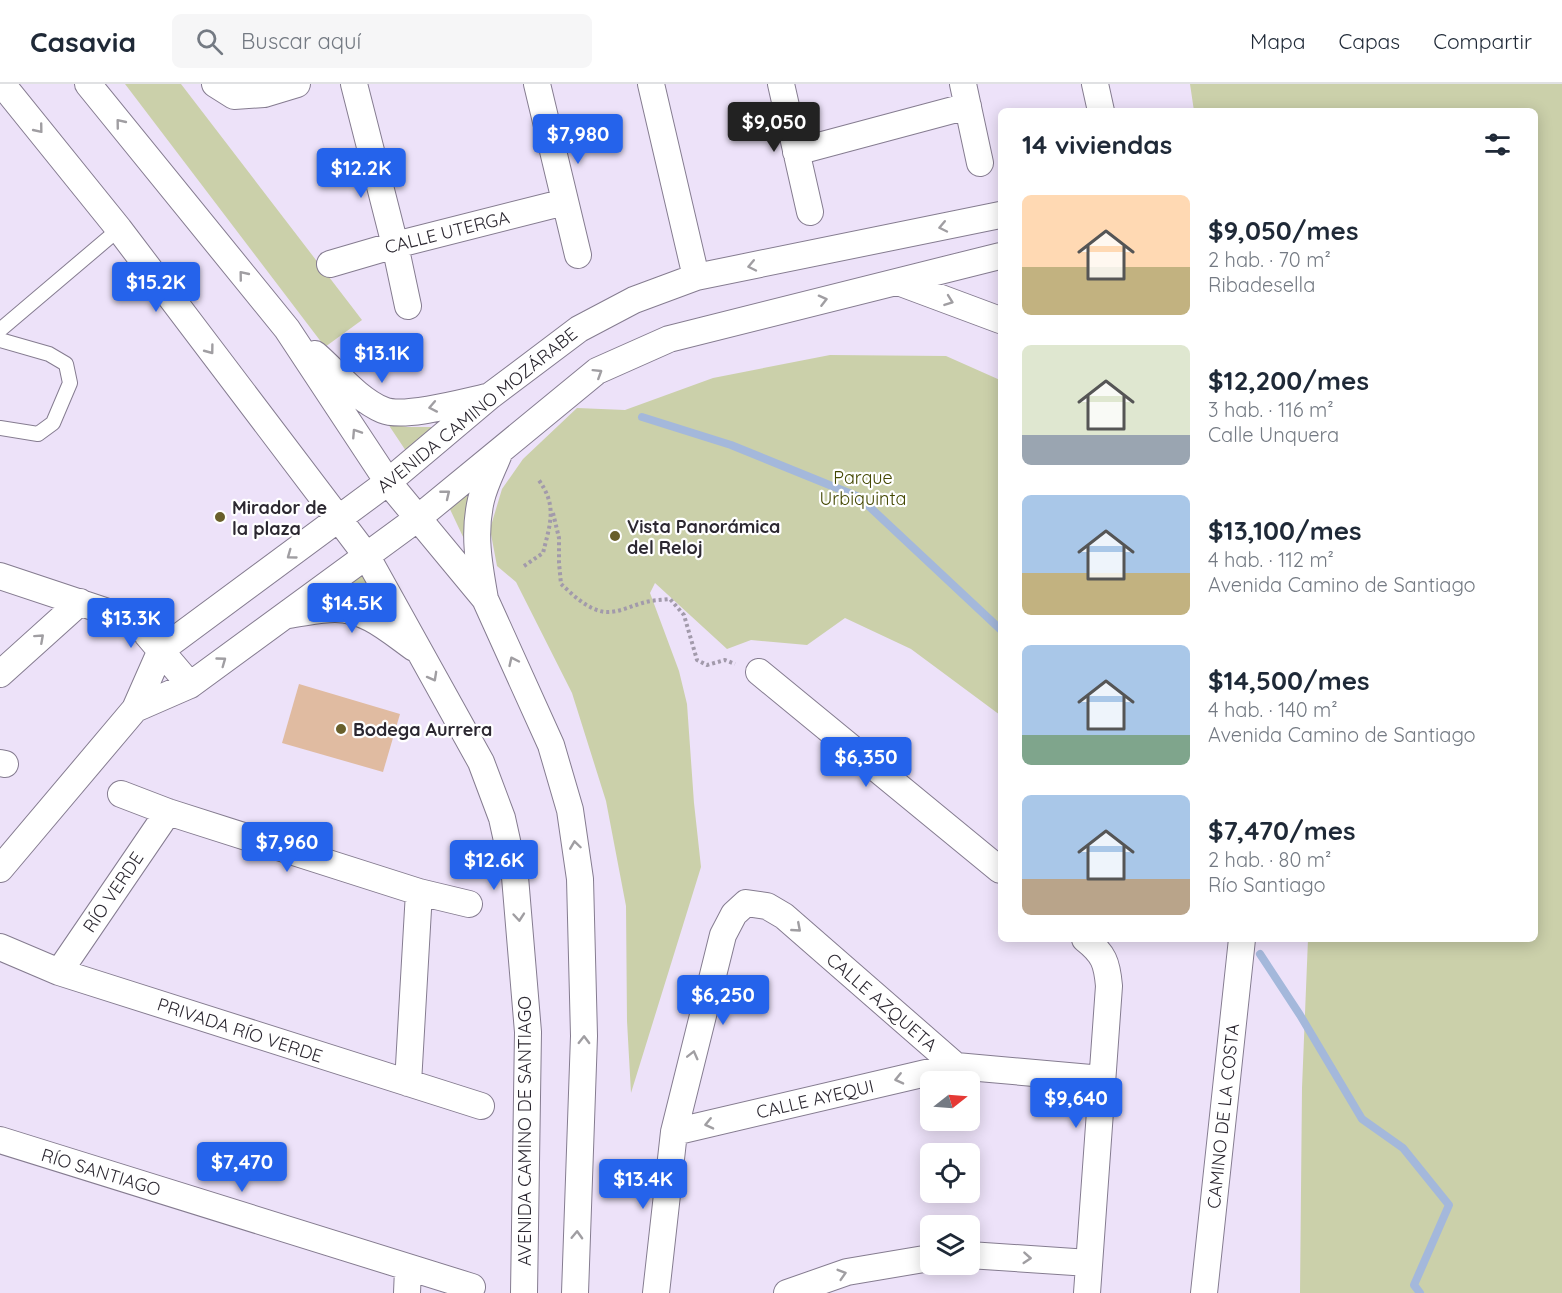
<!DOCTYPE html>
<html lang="es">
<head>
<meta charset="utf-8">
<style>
	:root { --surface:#fff; --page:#f6f6f7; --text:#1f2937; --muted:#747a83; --line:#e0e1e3; --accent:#2563eb }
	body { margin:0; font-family:Quicksand,sans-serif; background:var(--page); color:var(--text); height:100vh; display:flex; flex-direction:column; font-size:22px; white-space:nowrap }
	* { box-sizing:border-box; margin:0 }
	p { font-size:20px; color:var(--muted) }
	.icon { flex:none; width:33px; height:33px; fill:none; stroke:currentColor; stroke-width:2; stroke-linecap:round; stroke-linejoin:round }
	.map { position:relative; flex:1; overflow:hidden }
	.sheet { position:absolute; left:998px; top:24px; width:540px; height:834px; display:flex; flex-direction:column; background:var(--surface); border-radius:9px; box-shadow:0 3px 15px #0003 }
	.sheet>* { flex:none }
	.needle { width:39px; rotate:73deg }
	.fabs { position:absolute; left:920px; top:987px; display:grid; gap:12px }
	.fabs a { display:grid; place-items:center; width:60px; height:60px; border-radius:9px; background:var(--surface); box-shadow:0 3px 15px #0003; font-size:30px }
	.price { position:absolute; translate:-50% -51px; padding:0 14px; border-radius:6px; background:var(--accent); color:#fff; font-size:20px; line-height:39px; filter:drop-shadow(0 2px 3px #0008) }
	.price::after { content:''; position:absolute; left:50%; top:36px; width:18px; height:14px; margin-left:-9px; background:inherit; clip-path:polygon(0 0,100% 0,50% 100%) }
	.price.current { background:#222; color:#fff }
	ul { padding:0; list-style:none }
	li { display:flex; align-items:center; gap:18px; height:150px; padding:0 24px }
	li span { display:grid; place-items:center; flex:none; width:168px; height:120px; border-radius:9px; color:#555 }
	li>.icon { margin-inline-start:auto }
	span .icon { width:72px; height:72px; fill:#fffc; stroke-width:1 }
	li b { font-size:26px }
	h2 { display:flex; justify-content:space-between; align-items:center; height:72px; padding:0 24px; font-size:26px }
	header { display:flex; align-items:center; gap:36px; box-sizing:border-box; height:84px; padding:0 30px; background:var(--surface); border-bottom:2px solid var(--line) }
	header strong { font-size:28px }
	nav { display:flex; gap:33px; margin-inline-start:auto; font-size:21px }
	.search { width:420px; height:54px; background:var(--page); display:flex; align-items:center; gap:15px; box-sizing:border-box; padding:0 21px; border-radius:9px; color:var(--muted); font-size:22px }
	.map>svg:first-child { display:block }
	.green { fill:#cbd0aa }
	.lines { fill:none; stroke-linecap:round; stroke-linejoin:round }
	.stream { stroke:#a4b8db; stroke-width:8 }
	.building { fill:#e0bba1 }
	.service-casing { stroke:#857c90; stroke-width:16 }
	.minor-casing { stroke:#857c90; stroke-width:28 }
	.path { stroke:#a29aab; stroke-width:4; stroke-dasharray:3 3; stroke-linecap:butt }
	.service { stroke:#fff; stroke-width:14 }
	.minor { stroke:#fff; stroke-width:26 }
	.oneway { stroke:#a09ea2 }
	.poi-dot { fill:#695f2b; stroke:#fff; stroke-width:2 }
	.labels { text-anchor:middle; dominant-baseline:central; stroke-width:4.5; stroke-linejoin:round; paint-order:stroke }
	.street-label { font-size:18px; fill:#2c2831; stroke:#fff }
	.park-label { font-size:18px; fill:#434700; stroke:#fff }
	.poi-label { font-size:18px; font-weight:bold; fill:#2c2831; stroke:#fff; text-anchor:start }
</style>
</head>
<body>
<header>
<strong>Casavia</strong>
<div class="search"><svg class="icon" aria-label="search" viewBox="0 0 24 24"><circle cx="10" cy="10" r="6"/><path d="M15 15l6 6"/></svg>Buscar aquí</div>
<nav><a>Mapa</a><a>Capas</a><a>Compartir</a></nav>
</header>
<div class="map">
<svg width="1562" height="1209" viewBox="0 0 1562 1209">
	<rect width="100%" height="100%" fill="#ede2f9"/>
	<path class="green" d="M125 0H181L362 236 325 263Z
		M1190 0H1562V1209H1300L1302 1004 1308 855H1534V27H1194Z
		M830 271 946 272 1000 296V631L911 565 845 534 807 561 751 556 727 565 655 499 650 509 679 587 687 620 694 719 701 783 631 1009 627 937 626 822 606 717 572 609 516 498 497 482 490 445 502 405 523 375 577 324 625 326 713 294Z
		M388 340 408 343H432L406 367Z
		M470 400 465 457 448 421Z
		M360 486 387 530 335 508Z"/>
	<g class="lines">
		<path class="stream" d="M642 333 731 361 859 413 1000 545
			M1260 870 1300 931 1362 1035 1403 1064 1449 1121 1414 1201 1420 1209"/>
	</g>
	<path class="building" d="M299 600 400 630 383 688 282 659Z"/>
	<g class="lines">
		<defs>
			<path id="service" d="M0 246 119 145
				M0 256 49 270 66 280 70 299 53 339 38 350 0 344"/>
			<path id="minor" d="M2 0 119 145 366 471 481 678 502 734 515 793 528 948 524 1209
				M88 0 287 245 388 398 485 515 551 661 570 726 580 795 584 952 575 1209
				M215 0 234 12 264 10 297 0
				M354 0 395 161 408 222
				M537 0 578 171
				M651 0 696 193
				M781 0 810 128
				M963 0 980 79
				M1095 0 1101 27
				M796 68 968 22
				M330 180 395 161 565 118
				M898 198 1000 236
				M315 270C336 288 357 315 383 326 404 335 463 318 487 313
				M0 492 105 527 144 547 190 601
				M485 515C479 481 473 450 481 416 485 399 494 383 500 367
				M288 531C304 529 320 525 335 525 367 525 390 547 414 564
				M759 588 1000 786
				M0 590 80 518
				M135 625 190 601 418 434 597 287 669 255 1000 172
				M0 679 5 680
				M121 710 168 728 419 808 469 820
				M0 785 135 625 161 566 388 398 490 312 579 245 634 216 696 193 1000 131
				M1085 855C1104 870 1107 879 1109 902L1087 1209
				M0 863 59 888 481 1022
				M59 888 168 728
				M408 999 419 808
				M674 1048 956 982
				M0 1056 472 1203
				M969 1171 1089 1179
				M407 1209 408 1185
				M656 1209 674 1048 723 851 734 830 746 819 767 822 784 832 956 982 1102 995
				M787 1209 847 1188 930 1174
				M1204 1209 1242 855"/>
		</defs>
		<use href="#service" class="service-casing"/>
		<use href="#minor" class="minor-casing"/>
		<path class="path" d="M553 429 559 454V479L561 500C573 511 588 526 605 528 619 529 633 521 646 518 654 516 662 516 670 515L684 531 697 576 707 581 725 576 735 580
			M524 482 543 469C550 440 558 422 538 395"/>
		<use href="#service" class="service"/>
		<use href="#minor" class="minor"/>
	</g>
	<defs><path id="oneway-chevron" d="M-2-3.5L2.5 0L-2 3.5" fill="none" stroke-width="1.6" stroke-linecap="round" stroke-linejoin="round" transform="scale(1.5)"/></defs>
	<g class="oneway">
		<use href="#oneway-chevron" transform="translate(120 39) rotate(-129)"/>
		<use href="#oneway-chevron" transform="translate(39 45) rotate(51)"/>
		<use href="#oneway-chevron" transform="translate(943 143) rotate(168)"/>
		<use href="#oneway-chevron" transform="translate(752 182) rotate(168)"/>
		<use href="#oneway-chevron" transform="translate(243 191) rotate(-129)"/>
		<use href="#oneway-chevron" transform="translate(823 216) rotate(-14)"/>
		<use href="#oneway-chevron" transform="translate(949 217) rotate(20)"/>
		<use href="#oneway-chevron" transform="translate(210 266) rotate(53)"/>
		<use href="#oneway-chevron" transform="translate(598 289) rotate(-32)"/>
		<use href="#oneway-chevron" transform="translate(433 323) rotate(169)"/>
		<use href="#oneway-chevron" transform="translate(356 349) rotate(-123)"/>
		<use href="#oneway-chevron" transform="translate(446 410) rotate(-39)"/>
		<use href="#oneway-chevron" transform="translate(291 471) rotate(144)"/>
		<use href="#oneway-chevron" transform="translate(40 554) rotate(-42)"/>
		<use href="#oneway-chevron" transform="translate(222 577) rotate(-36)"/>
		<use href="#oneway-chevron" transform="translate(513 577) rotate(-115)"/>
		<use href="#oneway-chevron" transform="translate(433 593) rotate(61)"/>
		<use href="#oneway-chevron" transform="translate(575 761) rotate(-98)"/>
		<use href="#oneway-chevron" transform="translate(519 833) rotate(85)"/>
		<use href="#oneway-chevron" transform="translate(797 844) rotate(41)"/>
		<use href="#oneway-chevron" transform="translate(584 956) rotate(-89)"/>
		<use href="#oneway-chevron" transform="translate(693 971) rotate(-76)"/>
		<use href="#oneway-chevron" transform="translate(899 995) rotate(167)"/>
		<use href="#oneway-chevron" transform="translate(709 1040) rotate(167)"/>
		<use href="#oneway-chevron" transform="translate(577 1151) rotate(-88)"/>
		<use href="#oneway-chevron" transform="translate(1027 1174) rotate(4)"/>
		<use href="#oneway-chevron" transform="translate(842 1190) rotate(-17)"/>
	</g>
	<g class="poi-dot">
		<circle cx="220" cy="433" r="6"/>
		<circle cx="615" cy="452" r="6"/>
		<circle cx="341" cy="645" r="6"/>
	</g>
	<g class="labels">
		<g class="street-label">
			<text transform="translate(447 148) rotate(-14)">CALLE UTERGA</text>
			<text transform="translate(477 326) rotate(-39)">AVENIDA CAMINO MOZÁRABE</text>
			<text transform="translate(113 808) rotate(-56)">RÍO VERDE</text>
			<text transform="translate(882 918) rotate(41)">CALLE AZQUETA</text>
			<text transform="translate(240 946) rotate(18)">PRIVADA RÍO VERDE</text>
			<text transform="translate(815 1015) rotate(-13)">CALLE AYEQUI</text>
			<text transform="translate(1223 1032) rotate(-84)">CAMINO DE LA COSTA</text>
			<text transform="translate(524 1047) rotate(-90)">AVENIDA CAMINO DE SANTIAGO</text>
			<text transform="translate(101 1088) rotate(17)">RÍO SANTIAGO</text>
		</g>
		<g class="park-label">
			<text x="863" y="393">Parque<tspan x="863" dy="21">Urbiquinta</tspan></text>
		</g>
		<g class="poi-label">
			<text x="232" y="423">Mirador de<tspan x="232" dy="21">la plaza</tspan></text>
			<text x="627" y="442">Vista Panorámica<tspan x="627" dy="21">del Reloj</tspan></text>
			<text x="353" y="645">Bodega Aurrera</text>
		</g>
	</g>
</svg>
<div class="fabs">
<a><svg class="needle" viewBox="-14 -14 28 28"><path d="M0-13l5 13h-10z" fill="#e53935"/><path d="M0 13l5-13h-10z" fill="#747a83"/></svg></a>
<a><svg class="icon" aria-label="locate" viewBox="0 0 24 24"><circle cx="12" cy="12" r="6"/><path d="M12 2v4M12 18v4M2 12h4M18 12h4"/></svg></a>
<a><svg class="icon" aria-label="layers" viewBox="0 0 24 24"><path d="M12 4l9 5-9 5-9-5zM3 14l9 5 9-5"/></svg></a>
</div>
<b class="price current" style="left:774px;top:69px">$9,050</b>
<b class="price" style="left:578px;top:81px">$7,980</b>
<b class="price" style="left:361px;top:115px">$12.2K</b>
<b class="price" style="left:156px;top:229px">$15.2K</b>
<b class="price" style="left:382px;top:300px">$13.1K</b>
<b class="price" style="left:352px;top:550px">$14.5K</b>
<b class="price" style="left:131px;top:565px">$13.3K</b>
<b class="price" style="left:866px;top:704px">$6,350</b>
<b class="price" style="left:287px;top:789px">$7,960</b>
<b class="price" style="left:494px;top:807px">$12.6K</b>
<b class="price" style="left:723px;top:942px">$6,250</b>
<b class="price" style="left:1076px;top:1045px">$9,640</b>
<b class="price" style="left:242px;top:1109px">$7,470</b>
<b class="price" style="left:643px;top:1126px">$13.4K</b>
<section class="sheet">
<h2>14 viviendas<svg class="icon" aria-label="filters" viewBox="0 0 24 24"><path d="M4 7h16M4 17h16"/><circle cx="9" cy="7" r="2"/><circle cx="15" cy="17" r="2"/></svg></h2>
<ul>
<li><span style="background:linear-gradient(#ffd9b3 60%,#c2b280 0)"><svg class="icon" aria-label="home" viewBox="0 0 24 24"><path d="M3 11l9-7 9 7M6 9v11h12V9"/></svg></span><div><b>$9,050/mes</b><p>2 hab. · 70 m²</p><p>Ribadesella</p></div></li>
<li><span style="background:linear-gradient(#dfe7d0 75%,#9aa5b1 0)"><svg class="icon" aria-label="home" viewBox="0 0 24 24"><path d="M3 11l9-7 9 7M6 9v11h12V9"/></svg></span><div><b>$12,200/mes</b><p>3 hab. · 116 m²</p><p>Calle Unquera</p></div></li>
<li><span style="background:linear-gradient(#a9c7e8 65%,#c2b280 0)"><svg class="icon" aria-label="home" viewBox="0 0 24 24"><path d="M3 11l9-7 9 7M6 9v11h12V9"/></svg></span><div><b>$13,100/mes</b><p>4 hab. · 112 m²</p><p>Avenida Camino de Santiago</p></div></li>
<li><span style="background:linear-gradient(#a9c7e8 75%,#7fa58c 0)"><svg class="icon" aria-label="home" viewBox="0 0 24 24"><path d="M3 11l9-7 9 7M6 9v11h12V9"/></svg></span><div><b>$14,500/mes</b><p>4 hab. · 140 m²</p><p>Avenida Camino de Santiago</p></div></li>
<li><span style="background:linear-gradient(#a9c7e8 70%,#b9a48a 0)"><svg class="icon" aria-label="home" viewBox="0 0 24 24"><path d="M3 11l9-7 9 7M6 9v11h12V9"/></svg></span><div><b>$7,470/mes</b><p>2 hab. · 80 m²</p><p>Río Santiago</p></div></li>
</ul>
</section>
</div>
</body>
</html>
